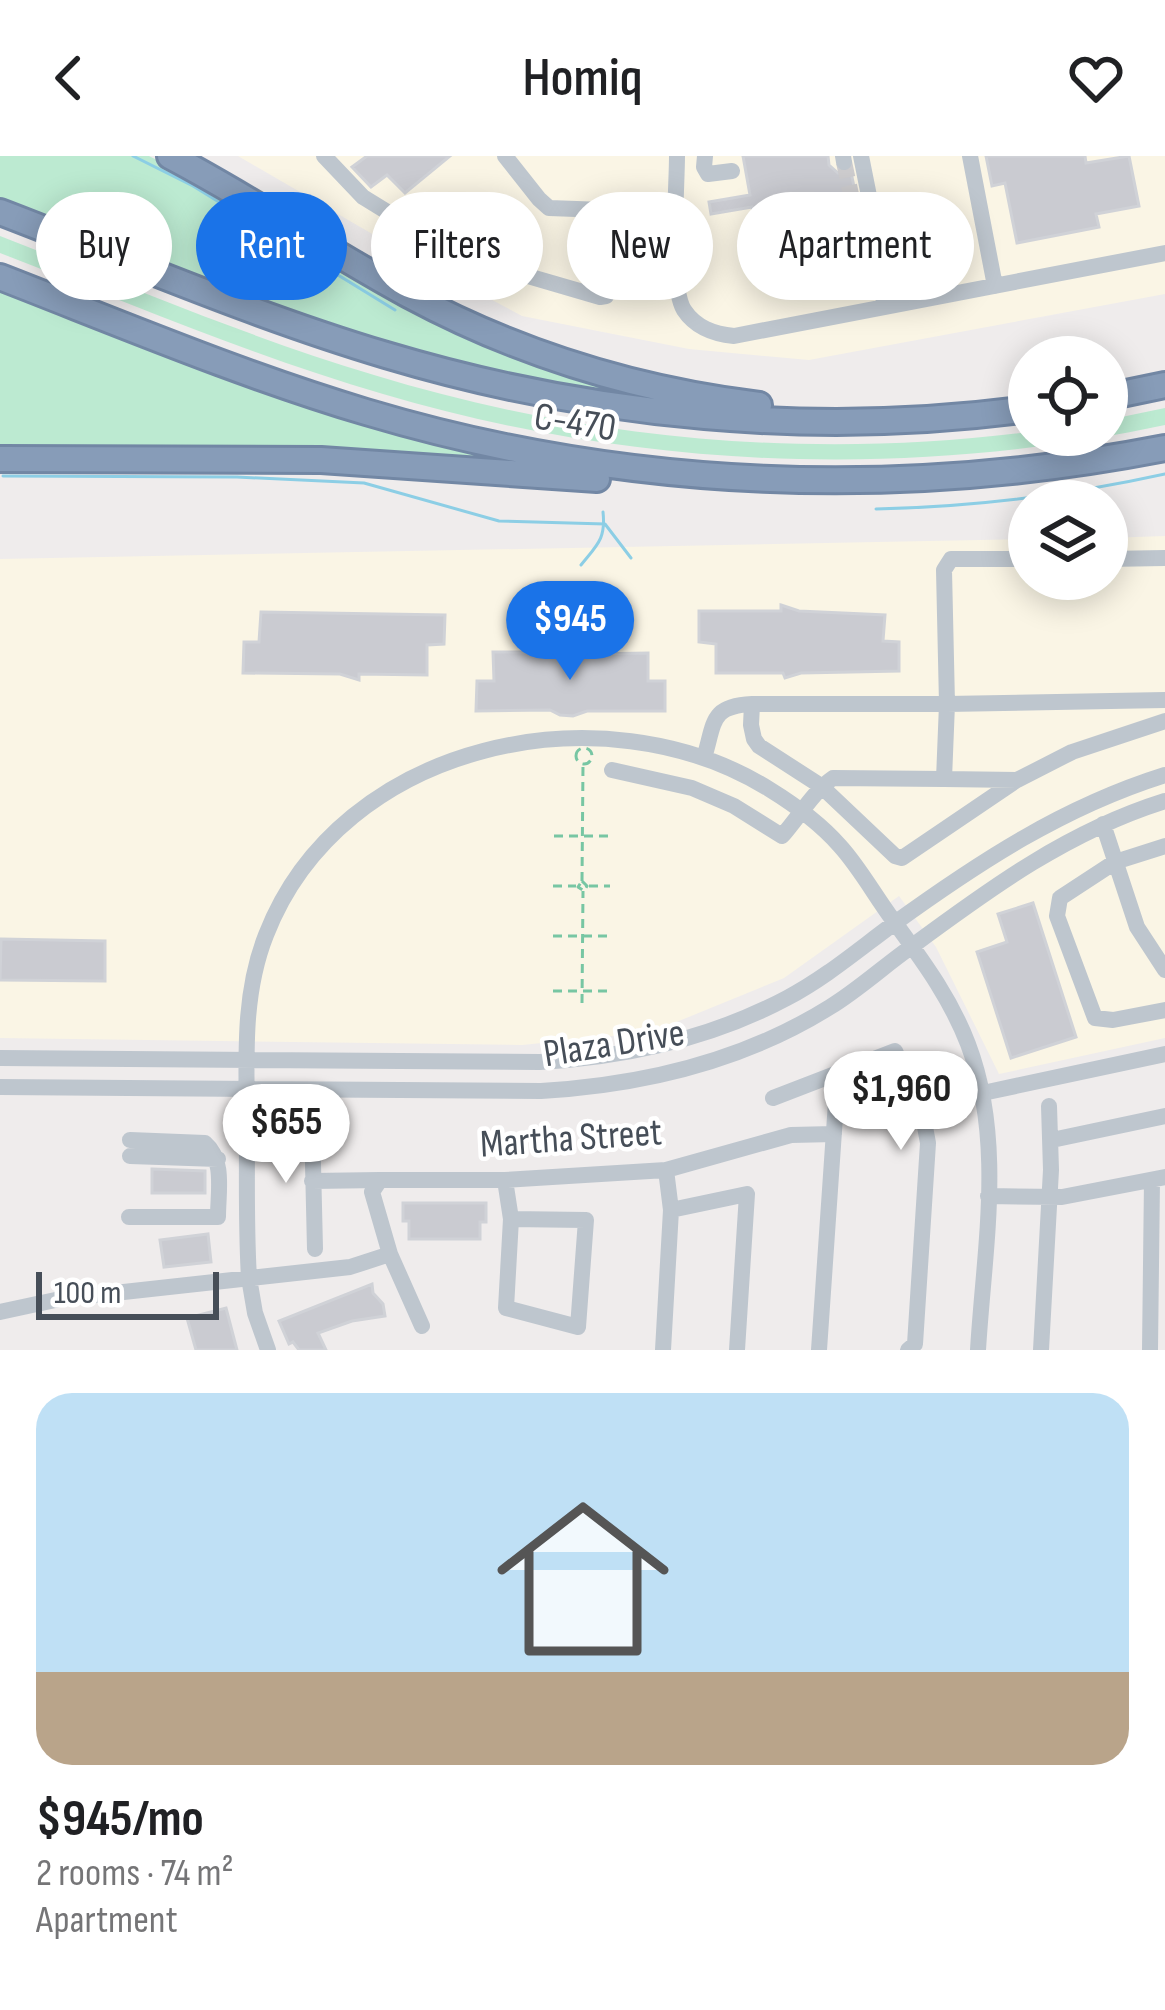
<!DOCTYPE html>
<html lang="en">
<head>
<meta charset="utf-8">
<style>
	:root { --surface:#fff; --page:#f6f6f6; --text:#202124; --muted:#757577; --accent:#1a73e8 }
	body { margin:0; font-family:"Sofia Sans Condensed",sans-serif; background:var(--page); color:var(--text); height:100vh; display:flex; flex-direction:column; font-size:45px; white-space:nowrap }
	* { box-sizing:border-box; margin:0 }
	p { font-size:39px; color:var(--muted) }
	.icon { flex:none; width:66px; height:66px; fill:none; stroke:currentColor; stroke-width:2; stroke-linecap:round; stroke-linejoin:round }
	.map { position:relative; height:1194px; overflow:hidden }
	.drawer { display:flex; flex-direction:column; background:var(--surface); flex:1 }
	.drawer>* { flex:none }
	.guide { position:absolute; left:36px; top:36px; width:1095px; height:108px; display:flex; gap:24px }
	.fabs { position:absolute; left:1008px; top:180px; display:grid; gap:24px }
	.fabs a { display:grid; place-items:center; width:120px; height:120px; border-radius:50%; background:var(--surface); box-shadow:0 6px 30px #0003; font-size:60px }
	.scale { position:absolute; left:36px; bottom:30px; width:183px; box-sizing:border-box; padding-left:12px; border:6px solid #464e58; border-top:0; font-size:33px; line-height:42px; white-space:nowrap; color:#464e58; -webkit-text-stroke:9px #fff; paint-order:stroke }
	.price { position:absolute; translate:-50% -102px; padding:0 27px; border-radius:42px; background:#fff; color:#222; font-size:39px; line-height:78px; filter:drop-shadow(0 3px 6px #0008) }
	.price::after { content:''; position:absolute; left:50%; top:72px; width:36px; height:27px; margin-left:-18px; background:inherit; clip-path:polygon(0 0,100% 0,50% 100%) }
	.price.current { background:var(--accent); color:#fff }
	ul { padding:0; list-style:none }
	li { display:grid; align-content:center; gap:24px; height:636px; padding:0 36px }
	li span { display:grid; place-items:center; height:372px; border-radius:36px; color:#555 }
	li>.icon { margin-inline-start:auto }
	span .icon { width:216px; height:216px; fill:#fffc; stroke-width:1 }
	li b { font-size:51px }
	.tag { padding:0 42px; border-radius:54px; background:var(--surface); box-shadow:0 6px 30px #0003; font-size:42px; line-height:108px }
	.tag.current { background:var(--accent); color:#fff }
	header { display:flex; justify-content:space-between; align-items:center; height:156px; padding:0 36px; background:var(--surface); font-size:54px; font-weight:600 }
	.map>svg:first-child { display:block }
	.commercial { fill:#faf5e5 }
	.green { fill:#bcead1 }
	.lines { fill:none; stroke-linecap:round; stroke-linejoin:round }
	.stream { stroke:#8ccee5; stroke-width:3 }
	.building { fill:#cacbd1; stroke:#d0d2d7; stroke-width:3 }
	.minor-tunnel { stroke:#cdccce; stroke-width:16; stroke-dasharray:16 8; stroke-linecap:butt }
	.highway-casing { stroke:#7287a4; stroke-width:30 }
	.path { stroke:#77c6a3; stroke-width:3; stroke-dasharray:9 6; stroke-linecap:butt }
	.minor { stroke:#bec6ce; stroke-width:16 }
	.highway { stroke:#879cb8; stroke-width:24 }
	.labels { text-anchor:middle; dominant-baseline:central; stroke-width:9; stroke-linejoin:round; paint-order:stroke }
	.street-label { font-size:39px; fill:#464e58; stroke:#fff }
</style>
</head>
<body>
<header><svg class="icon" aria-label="back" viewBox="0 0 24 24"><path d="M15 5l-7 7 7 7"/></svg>Homiq<svg class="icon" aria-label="heart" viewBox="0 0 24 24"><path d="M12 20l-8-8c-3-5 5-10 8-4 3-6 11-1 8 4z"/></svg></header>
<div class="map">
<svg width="1165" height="1194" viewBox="0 0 1165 1194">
	<rect width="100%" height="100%" fill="#efecec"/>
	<path class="commercial" d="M238 0H1165V138L809 204 689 193 522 160 417 104Z
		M1165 380V882L999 918 936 791 899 740 784 822 652 876 522 889 0 882V403L1029 383V423H1107V382Z"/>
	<path class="green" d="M0 0H149L192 22 375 131 653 242C575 232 496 218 420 196 277 155 139 96 0 42Z
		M0 80C124 128 247 181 374 219 586 284 810 304 1029 276V279H1107V264L1165 252V269C907 324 636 313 383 238 253 200 126 146 0 97Z
		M0 134C170 201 337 268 516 307L0 294Z"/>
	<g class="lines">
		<path class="stream" d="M133 0 193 30 395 154
			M3 320 237 321 364 327 499 365 605 368 631 402
			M876 353C973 351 1070 339 1165 318
			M581 409C597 389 606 383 603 356"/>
	</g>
	<path class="building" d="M367 0H450L405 37 387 19 371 31 352 11Z
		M743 0H828L829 9 838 17 851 16 864 80 863 85 850 87 858 128 830 132 829 125 786 131 784 122 762 126 755 91 760 90 752 51 711 58 709 46 750 39Z
		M986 0H1085L1086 7 1129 0 1139 50 1096 58 1099 71 1017 87 1005 27 992 30Z
		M781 449 799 455 885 459 883 485 899 486V515L801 517 785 522 783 517H716V488L699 486V455H781Z
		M261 456 445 459 444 488 427 489V519L359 518V524L340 518 243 517 244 486H259Z
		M564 492H576L587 498 648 497V525H665V555H587L573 560 560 559 550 554 476 555 477 525H494L493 496H556Z
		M1033 747 1076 881 1011 902 977 796 1007 786 998 758Z
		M1 783 105 785V825L0 824Z
		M152 1013 205 1015V1037H152Z
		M403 1047H486V1066H480V1083H409V1065H403Z
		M208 1078 211 1106 164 1111 160 1084Z
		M372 1128 373 1137 383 1148 385 1160 352 1165 318 1177 326 1194H299L293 1186 289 1188 279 1165Z
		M226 1152 237 1194H196L187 1162Z"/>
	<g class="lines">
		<path class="minor-tunnel" d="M844 6 861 85"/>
		<defs>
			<path id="highway" d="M170 0C252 43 328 95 409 139 517 197 637 234 759 249
				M0 56C128 105 255 160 386 199 593 261 815 282 1029 253
				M0 121C121 168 242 219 366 256 627 334 899 344 1165 292
				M1107 241 1165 229
				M0 303 321 304 597 323"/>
		</defs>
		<use href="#highway" class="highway-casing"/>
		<path class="path" d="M576 600a8 8 0 1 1 16 0a8 8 0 1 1-16 0Z
			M554 680H611
			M582 725 583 608
			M582 725 587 730 584 735 578 731Z
			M553 730H576
			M589 730H610
			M553 780H609
			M553 835H608
			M582 847 583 735"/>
		<path class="minor" d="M324 0 363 41 459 100 600 141 606 140 612 123 609 57 604 54 549 52 539 43 505 0
			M677 0C677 33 669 130 684 154 696 172 714 178 734 180L1165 97
			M705 0 704 11 708 18 732 15
			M843 0 844 6
			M861 0 877 80 874 101 885 150
			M970 0 995 130
			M1029 403H951L944 414 947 548H752L751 569 754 583 759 590 821 630 895 700 902 702 1017 624 1072 596 1165 565
			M1107 403 1165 402
			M704 602C715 566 710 550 752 548
			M612 614 692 632 734 650 782 680C798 662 814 635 833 622L944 623
			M1017 624 944 623 947 548 1165 544
			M1103 668 1137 771 1165 814
			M1165 690 1115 706 1060 742 1057 760 1095 862 1113 864 1165 854
			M0 902 540 906C627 901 710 883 787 842 825 822 858 794 892 769 979 706 1063 651 1165 619
			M0 931 541 935C643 929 742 906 830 851 858 834 884 810 911 791 992 731 1069 675 1165 645
			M983 937 1165 898
			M773 942 895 895 923 960 928 987 915 1188 908 1194
			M312 966 315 1093
			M1052 984 1165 960
			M130 1000 218 1003
			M505 1024 511 1063 506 1152 578 1171 586 1064 511 1063
			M312 1025 380 1024
			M988 1040 1062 1041 1165 1021
			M671 1054 747 1038 737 1194
			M129 1061H218C218 1036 225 1004 205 987L130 984
			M390 1098 422 1170
			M0 1156 60 1143 350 1111 390 1098 372 1036 380 1024H505L666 1014 791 979 834 978
			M268 1194 255 1157 249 1122C246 1073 247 1025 247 976 247 910 241 842 266 779 341 586 603 530 769 633 795 649 820 667 840 690 860 712 875 740 893 764 922 804 950 841 968 888 1005 985 984 1093 978 1194
			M663 1194 671 1054 666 1014
			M819 1194 838 917
			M1041 1194 1051 1014 1049 950
			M1150 1194 1152 1024"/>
		<use href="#highway" class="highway"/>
	</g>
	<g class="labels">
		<g class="street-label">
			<text transform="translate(575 267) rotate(9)">C-470</text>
			<text transform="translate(614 888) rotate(-9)">Plaza Drive</text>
			<text transform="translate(571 983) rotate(-4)">Martha Street</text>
		</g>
	</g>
</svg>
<div class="fabs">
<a><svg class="icon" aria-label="locate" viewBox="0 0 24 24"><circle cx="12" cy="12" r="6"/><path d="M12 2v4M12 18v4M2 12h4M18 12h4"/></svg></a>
<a><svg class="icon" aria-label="layers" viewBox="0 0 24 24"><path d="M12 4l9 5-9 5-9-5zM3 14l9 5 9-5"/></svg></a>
</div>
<div class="scale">100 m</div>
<b class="price current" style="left:570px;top:527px">$945</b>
<b class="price" style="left:901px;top:997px">$1,960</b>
<b class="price" style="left:286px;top:1030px">$655</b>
<div class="guide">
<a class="tag">Buy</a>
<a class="tag current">Rent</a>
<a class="tag">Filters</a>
<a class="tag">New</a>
<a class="tag">Apartment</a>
</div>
</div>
<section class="drawer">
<ul>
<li><span style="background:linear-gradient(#bfe0f5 75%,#b9a48a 0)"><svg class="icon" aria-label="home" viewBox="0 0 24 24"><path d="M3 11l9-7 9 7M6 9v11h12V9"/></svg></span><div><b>$945/mo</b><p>2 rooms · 74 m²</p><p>Apartment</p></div></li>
</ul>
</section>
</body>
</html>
